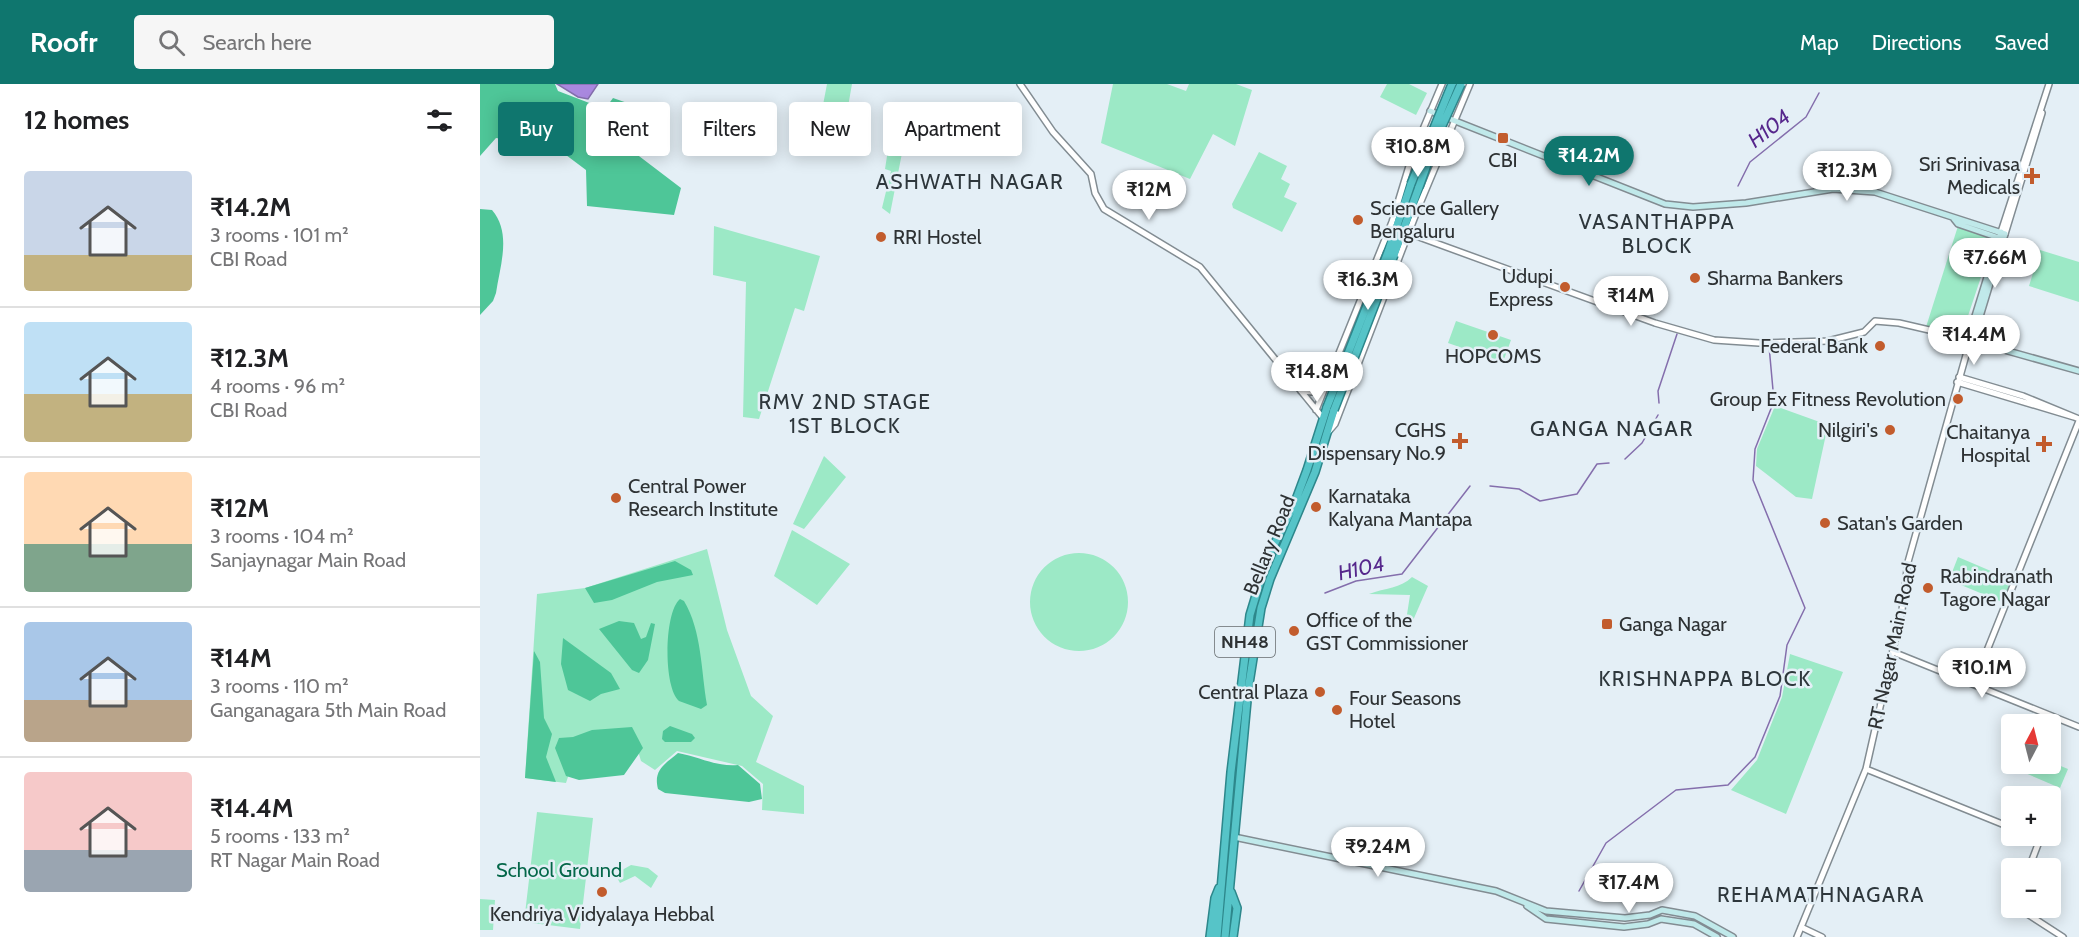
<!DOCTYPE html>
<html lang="en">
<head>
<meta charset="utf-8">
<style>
	:root { --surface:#fff; --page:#f6f6f6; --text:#202124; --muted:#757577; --line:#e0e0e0; --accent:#0f766e }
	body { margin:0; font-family:Cabin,sans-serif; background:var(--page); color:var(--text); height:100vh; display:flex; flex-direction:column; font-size:22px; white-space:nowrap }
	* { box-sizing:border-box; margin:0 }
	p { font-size:20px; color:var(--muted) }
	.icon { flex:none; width:33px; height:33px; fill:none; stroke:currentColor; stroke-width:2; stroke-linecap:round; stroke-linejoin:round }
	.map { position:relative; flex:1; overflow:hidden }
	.drawer { display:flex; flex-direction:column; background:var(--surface); width:480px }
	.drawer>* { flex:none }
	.guide { position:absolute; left:18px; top:18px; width:570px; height:54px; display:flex; gap:12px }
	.needle { width:39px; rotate:7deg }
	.fabs { position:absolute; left:1521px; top:630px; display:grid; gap:12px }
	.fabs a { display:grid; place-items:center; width:60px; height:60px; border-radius:6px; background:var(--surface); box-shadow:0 3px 15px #0003; font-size:30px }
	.price { position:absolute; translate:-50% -51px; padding:0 14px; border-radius:21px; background:#fff; color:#222; font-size:20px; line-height:39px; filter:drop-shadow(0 2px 3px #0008) }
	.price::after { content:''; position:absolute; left:50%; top:36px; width:18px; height:14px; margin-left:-9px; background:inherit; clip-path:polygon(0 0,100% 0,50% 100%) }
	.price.active { background:var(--accent); color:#fff }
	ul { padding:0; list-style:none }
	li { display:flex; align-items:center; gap:18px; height:150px; padding:0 24px }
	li+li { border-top:2px solid var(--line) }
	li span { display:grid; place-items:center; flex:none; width:168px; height:120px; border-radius:6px; color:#555 }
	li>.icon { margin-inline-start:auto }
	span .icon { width:72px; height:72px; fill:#fffc; stroke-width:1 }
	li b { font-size:26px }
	h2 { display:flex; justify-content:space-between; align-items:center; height:72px; padding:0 24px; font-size:26px }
	.chip { padding:0 21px; border-radius:6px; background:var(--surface); box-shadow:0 3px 15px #0003; font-size:21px; line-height:54px }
	.chip.active { background:var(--accent); color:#fff }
	header { display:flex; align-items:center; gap:36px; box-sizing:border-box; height:84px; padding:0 30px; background:var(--accent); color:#fff }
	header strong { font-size:28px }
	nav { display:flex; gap:33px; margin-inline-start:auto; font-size:21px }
	.search { width:420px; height:54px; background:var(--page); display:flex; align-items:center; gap:15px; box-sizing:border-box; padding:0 21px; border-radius:6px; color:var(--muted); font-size:22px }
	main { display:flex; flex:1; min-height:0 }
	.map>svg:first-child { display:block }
	.green { fill:#9ce9c6 }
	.forest { fill:#4ec698 }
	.water { fill:#a988df; stroke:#846eac; stroke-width:1.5 }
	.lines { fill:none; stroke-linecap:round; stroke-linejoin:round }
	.stream { stroke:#846eac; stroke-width:1.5 }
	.tertiary-casing { stroke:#828c92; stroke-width:8 }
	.secondary-casing { stroke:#828c92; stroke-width:8 }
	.trunk-casing { stroke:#2d878b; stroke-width:10 }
	.tertiary { stroke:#fff; stroke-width:5 }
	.secondary { stroke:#c0e9ea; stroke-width:5 }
	.trunk { stroke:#56c4c8; stroke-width:7 }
	.trunk-bridge-casing { stroke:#2d878b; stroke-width:10; stroke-linecap:butt }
	.trunk-bridge { stroke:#56c4c8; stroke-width:7 }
	.poi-dot { fill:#c25c2d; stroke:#e4eff6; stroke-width:2 }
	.labels { text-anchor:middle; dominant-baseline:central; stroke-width:5; stroke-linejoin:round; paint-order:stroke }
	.shield { fill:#e4eff6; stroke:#656b6e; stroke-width:1.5 }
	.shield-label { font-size:18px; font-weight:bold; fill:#2e3234 }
	.poi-label { font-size:20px; fill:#2e3234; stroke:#e4eff6; text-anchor:start }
	.street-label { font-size:20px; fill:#2e3234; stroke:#e4eff6 }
	.park-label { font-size:20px; fill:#046749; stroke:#e4eff6 }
	.water-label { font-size:21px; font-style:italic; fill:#56278c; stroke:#e4eff6 }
	.neighbourhood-label { font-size:21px; letter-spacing:1.5px; fill:#2e373c; stroke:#e4eff6 }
	.quarter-label { font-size:22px; letter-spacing:1.5px; fill:#2e373c; stroke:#e4eff6 }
</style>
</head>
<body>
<header>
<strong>Roofr</strong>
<div class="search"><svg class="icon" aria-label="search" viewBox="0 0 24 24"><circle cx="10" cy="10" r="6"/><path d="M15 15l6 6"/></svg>Search here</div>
<nav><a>Map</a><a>Directions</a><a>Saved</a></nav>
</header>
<main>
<section class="drawer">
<h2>12 homes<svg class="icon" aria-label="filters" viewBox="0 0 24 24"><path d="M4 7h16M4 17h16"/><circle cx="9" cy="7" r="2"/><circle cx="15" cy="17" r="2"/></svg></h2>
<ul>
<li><span style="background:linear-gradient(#c9d6e8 70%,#c2b280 0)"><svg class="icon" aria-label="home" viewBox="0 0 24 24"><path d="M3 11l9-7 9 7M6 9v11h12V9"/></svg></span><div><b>₹14.2M</b><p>3 rooms · 101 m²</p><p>CBI Road</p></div></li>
<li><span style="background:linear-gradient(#bfe0f5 60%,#c2b280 0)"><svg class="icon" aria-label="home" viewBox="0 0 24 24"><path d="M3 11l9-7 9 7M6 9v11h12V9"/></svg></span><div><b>₹12.3M</b><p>4 rooms · 96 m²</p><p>CBI Road</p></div></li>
<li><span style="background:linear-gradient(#ffd9b3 60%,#7fa58c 0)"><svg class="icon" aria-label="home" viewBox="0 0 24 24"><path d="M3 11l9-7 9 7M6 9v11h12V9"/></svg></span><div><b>₹12M</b><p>3 rooms · 104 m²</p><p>Sanjaynagar Main Road</p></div></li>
<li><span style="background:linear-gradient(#a9c7e8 65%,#b9a48a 0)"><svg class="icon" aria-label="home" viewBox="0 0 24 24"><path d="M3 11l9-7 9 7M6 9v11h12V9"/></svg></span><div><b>₹14M</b><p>3 rooms · 110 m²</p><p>Ganganagara 5th Main Road</p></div></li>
<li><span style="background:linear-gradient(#f6c9c9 65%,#9aa5b1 0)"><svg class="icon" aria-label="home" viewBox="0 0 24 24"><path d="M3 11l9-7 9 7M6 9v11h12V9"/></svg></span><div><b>₹14.4M</b><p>5 rooms · 133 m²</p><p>RT Nagar Main Road</p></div></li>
</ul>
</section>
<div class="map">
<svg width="1599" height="853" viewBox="0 0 1599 853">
	<rect width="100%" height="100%" fill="#e4eff6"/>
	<path class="green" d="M347 0H372L366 34 362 32 358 54 339 42Z
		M633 0H687L706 7 709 0H756L772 6 755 62 733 50 710 95 621 59Z
		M907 0H929L947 9 936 31 900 13Z
		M410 53 424 59 410 130 402 124 411 87 405 85Z
		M779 68 807 82 801 95 810 100 804 113 817 119 802 148 753 124 752 120Z
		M234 142 340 172 324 227 315 224 279 335 263 333 266 198 233 191Z
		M1478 142 1514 154 1482 250 1446 243Z
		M1560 166 1599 178V218L1549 202Z
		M976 237 1031 256 1023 278 968 259Z
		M1295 322 1348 341 1332 415 1316 413 1276 382 1277 365Z
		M344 372 366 393 324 445 313 440Z
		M312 446 370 480 337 521 294 492Z
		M227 465 247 546 271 612 293 632 276 678 324 702V730L282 726 283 700 262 682 197 667 175 686 161 677 152 647 101 653 86 699 45 694 57 510 105 504Z
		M550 518a49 49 0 1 1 98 0a49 49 0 1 1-98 0Z
		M1478 473 1532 496 1522 518 1469 496Z
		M932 493 948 502 931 541 926 537 930 511 889 510C905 504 921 504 932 493Z
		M1310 570 1363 588 1306 730 1251 706 1277 676 1302 613Z
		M1571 678 1588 685 1580 704 1536 685 1538 680Z
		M57 728 113 734 100 845 44 838Z
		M151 781 168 784 178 792 171 804 155 792 140 799 135 790Z
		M0 815 15 816 13 846H0Z"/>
	<path class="forest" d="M0 0H75L78 7 125 25 133 14 156 22 155 69 201 104 194 131 107 122 106 86 74 62 16 54 0 72Z
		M0 125 12 126C32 149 20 182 16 209L13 217 0 231Z
		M195 477 211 486 213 491 177 498 132 516 114 519 105 504Z
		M200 515 204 517C222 547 221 587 227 621L221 625 199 617C183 603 184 528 200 515Z
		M139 537 154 539 161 555 166 553 171 539 175 540 168 576 159 589 152 586 119 545Z
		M83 554 131 589 140 605 121 610 110 617 88 606 81 580Z
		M54 567 60 578 64 634 72 650 66 673 76 698 45 694Z
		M190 642 212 650 215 654 211 658H185L182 655 183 647Z
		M152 643 163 664 144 691 99 696 86 692 75 664 79 654 93 653 112 646Z
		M198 669C220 673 236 683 258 681L280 700 282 715 269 718 185 709 178 705C173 686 185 680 198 669Z"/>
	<path class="water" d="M77 0H118L108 15 98 13Z"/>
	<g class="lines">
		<path class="stream" d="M1258 102 1270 78 1326 33 1339 9
			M1179 319 1178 307 1197 250
			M1145 375 1162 359 1178 331
			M1010 402 1039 405 1060 417 1097 410 1117 380 1129 379
			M845 509 876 497 922 490 990 402
			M1099 807 1126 759 1196 706 1248 701 1275 673 1300 612 1307 561 1325 524 1273 396 1275 365 1294 317 1289 262"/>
		<defs>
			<path id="tertiary" d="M540 0 573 48 611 90 615 109 624 125 720 183 843 334
				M924 145 928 149 1175 239 1234 256 1279 259 1348 257 1384 248 1395 237 1419 239 1488 255
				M1521 148 1569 0
				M1525 150 1562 29
				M1479 293 1543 312 1599 335
				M1477 298 1594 333
				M821 307 833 308 845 302
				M836 326 912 138 933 69 962 0
				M849 347 855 340 939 122 990 0
				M1413 568 1599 643
				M1494 599 1599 337
				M1386 685 1532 744
				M1549 784 1560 755 1550 752
				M1538 824 1583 853
				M1321 843 1342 853
				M1317 853 1386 685 1422 526 1428 478 1488 264"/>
			<path id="secondary" d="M950 27 1185 120 1213 123 1266 119 1353 105 1395 108 1525 150 1495 249 1488 264
				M1474 135 1478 140 1522 155
				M1489 256 1599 287
				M1488 264 1487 258 1521 148
				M754 753 1016 807 1066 827 1145 834 1170 831 1182 826 1215 832 1253 853
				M1047 822 1066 835 1144 843 1168 840 1181 835 1214 840 1237 853"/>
			<path id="trunk" d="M908 168 931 100
				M914 171 939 103
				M751 808 757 824 753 853
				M730 853 735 814 739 804
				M737 853 751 688 770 531 787 475 814 421 827 386 847 323
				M745 853 768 606 781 524 790 495 835 388 854 326"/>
		</defs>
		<use href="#tertiary" class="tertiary-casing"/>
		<use href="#secondary" class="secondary-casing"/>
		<use href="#trunk" class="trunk-casing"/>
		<use href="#tertiary" class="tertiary"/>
		<use href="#secondary" class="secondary"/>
		<use href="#trunk" class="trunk"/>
		<defs>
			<path id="trunk-bridge" d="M931 100 972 0
				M939 103 956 55 981 0
				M847 323 908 168
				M854 326 914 171"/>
		</defs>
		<use href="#trunk-bridge" class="trunk-bridge-casing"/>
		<use href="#trunk-bridge" class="trunk-bridge"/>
	</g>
	<g class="poi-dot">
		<rect x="1017" y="48" width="12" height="12" rx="3"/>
		<path d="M1549 83h6v6h6v6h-6v6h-6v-6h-6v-6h6z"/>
		<circle cx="878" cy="136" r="6"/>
		<circle cx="401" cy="153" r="6"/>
		<circle cx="1215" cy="194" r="6"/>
		<circle cx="1085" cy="203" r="6"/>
		<circle cx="1013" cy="251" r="6"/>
		<circle cx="1400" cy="262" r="6"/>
		<circle cx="1478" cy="315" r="6"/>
		<circle cx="1410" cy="346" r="6"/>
		<path d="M977 348h6v6h6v6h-6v6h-6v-6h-6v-6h6z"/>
		<path d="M1561 351h6v6h6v6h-6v6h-6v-6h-6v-6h6z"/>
		<circle cx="136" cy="414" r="6"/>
		<circle cx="836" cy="423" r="6"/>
		<circle cx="1345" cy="439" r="6"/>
		<circle cx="1448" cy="504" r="6"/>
		<rect x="1121" y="534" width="12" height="12" rx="3"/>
		<circle cx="814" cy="547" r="6"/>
		<circle cx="840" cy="608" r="6"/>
		<circle cx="857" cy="626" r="6"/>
		<circle cx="122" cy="808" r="6"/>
	</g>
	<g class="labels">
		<rect class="shield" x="735" y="543" width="60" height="30" rx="4.5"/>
		<g class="shield-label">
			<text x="765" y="558">NH48</text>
		</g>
		<g class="poi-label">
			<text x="1023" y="76" text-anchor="middle">CBI</text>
			<text x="1540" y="80" text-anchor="end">Sri Srinivasa<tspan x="1540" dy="23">Medicals</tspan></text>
			<text x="890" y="124">Science Gallery<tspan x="890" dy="23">Bengaluru</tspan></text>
			<text x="413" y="153">RRI Hostel</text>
			<text x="1073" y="192" text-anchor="end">Udupi<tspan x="1073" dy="23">Express</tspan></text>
			<text x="1227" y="194">Sharma Bankers</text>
			<text x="1388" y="262" text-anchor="end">Federal Bank</text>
			<text x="1013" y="272" text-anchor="middle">HOPCOMS</text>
			<text x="1466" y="315" text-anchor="end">Group Ex Fitness Revolution</text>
			<text x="966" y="346" text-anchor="end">CGHS<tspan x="966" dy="23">Dispensary No.9</tspan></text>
			<text x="1398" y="346" text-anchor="end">Nilgiri's</text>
			<text x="1550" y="348" text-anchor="end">Chaitanya<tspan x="1550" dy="23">Hospital</tspan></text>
			<text x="148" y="402">Central Power<tspan x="148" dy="23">Research Institute</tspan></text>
			<text x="848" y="412">Karnataka<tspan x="848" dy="23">Kalyana Mantapa</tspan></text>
			<text x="1357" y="439">Satan's Garden</text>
			<text x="1460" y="492">Rabindranath<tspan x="1460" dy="23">Tagore Nagar</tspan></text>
			<text x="826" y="536">Office of the<tspan x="826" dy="23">GST Commissioner</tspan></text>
			<text x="1139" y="540">Ganga Nagar</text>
			<text x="828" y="608" text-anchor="end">Central Plaza</text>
			<text x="869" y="614">Four Seasons<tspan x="869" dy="23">Hotel</tspan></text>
			<text x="122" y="830" text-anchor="middle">Kendriya Vidyalaya Hebbal</text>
		</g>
		<g class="street-label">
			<text transform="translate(789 461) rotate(-68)">Bellary Road</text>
			<text transform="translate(1412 562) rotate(-78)">RT Nagar Main Road</text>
		</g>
		<g class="park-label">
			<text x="79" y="786">School Ground</text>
		</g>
		<g class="water-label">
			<text transform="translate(1289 44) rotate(-38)">H104</text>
			<text transform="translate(881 484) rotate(-13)">H104</text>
		</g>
		<g class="neighbourhood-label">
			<text x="490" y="97">ASHWATH NAGAR</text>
			<text x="1177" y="137">VASANTHAPPA<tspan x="1177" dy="24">BLOCK</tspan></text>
			<text x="365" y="317">RMV 2ND STAGE<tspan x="365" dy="24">1ST BLOCK</tspan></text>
			<text x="1225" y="594">KRISHNAPPA BLOCK</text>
			<text x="1341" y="810">REHAMATHNAGARA</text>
		</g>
		<g class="quarter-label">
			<text x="1132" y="344">GANGA NAGAR</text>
		</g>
	</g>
</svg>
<div class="fabs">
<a><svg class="needle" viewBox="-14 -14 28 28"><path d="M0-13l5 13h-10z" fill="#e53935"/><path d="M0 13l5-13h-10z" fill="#757577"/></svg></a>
<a>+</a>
<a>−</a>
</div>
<b class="price" style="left:938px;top:94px">₹10.8M</b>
<b class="price active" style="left:1109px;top:103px">₹14.2M</b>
<b class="price" style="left:1367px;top:118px">₹12.3M</b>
<b class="price" style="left:669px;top:137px">₹12M</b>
<b class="price" style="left:1515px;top:205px">₹7.66M</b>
<b class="price" style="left:888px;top:227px">₹16.3M</b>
<b class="price" style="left:1151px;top:243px">₹14M</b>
<b class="price" style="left:1494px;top:282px">₹14.4M</b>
<b class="price" style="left:837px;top:319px">₹14.8M</b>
<b class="price" style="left:1502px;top:615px">₹10.1M</b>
<b class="price" style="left:898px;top:794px">₹9.24M</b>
<b class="price" style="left:1149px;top:830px">₹17.4M</b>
<div class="guide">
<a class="chip active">Buy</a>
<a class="chip">Rent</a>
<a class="chip">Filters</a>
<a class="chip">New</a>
<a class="chip">Apartment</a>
</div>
</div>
</main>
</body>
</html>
